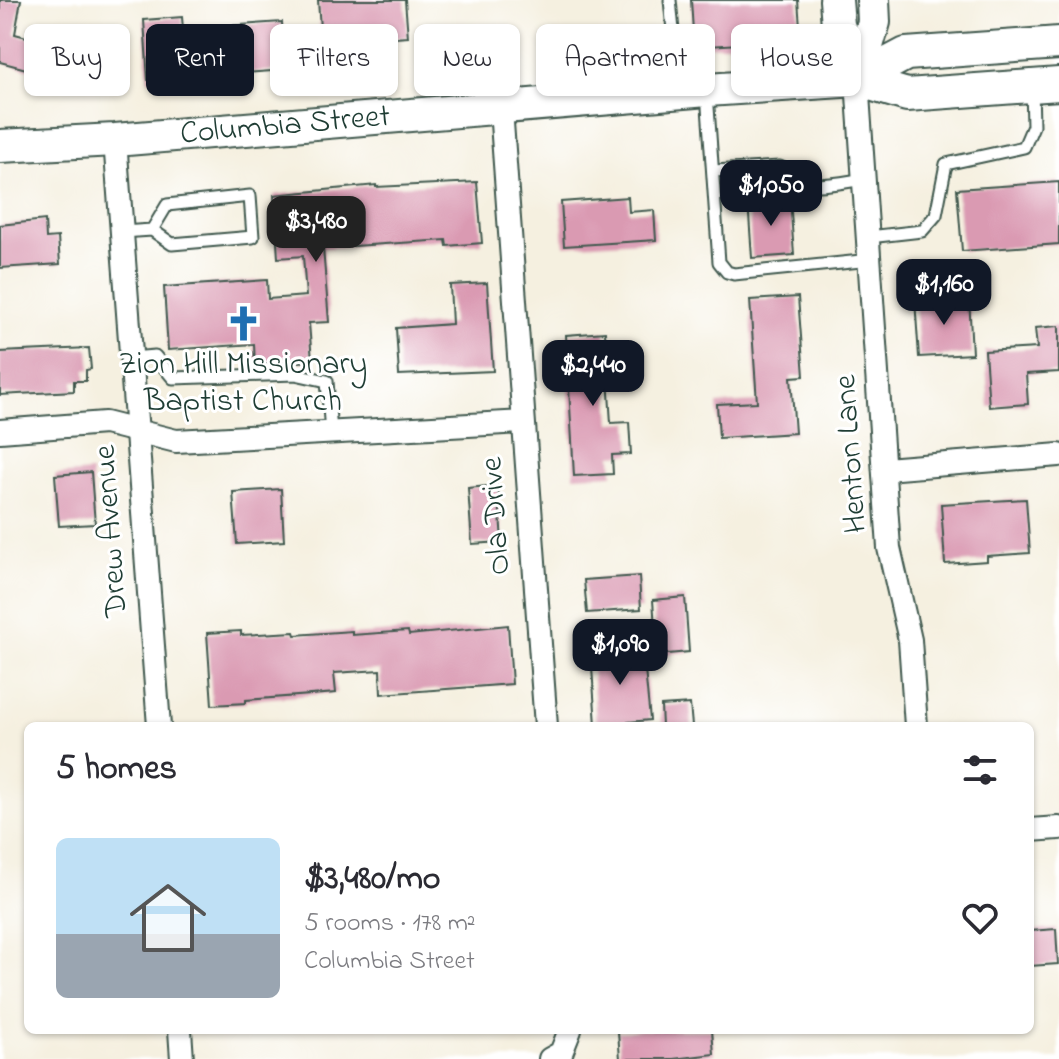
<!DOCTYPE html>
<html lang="en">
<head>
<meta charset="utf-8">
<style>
	:root { --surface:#fff; --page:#f7f7f7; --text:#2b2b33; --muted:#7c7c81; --line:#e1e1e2; --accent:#111827 }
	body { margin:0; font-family:"Indie Flower",sans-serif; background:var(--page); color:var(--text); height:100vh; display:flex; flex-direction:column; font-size:30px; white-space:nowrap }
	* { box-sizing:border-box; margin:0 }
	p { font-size:26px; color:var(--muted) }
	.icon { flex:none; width:44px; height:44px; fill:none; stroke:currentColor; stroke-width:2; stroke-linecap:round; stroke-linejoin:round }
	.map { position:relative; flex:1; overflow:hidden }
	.details { position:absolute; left:24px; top:722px; width:1010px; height:312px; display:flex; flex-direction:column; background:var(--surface); border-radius:12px; box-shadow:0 2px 6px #0004 }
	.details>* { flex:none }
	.banner { position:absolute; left:24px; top:24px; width:1012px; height:72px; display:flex; gap:16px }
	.price { position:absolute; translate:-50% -68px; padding:0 18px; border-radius:16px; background:var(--accent); color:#fff; font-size:26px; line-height:52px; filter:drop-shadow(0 2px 4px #0008) }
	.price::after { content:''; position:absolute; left:50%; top:48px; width:24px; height:18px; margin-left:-12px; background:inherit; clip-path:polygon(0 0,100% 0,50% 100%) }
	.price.current { background:#222; color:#fff }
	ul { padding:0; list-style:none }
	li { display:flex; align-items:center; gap:24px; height:200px; padding:0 32px }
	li+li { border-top:2px solid var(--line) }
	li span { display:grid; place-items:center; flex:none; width:224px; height:160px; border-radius:12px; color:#555 }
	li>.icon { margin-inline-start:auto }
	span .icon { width:96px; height:96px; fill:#fffc; stroke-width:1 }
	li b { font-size:34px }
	h2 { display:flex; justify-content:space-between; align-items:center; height:96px; padding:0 32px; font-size:34px }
	.chip { padding:0 28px; border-radius:12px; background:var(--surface); box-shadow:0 2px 6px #0004; font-size:28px; line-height:72px }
	.chip.current { background:var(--accent); color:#fff }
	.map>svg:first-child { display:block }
	.building { fill:#da9ab2 }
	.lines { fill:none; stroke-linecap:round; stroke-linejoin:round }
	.lane-casing { stroke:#3f584e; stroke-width:15 }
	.street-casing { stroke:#3f584e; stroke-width:26 }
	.secondary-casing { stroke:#3f584e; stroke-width:36 }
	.lane { stroke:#fff; stroke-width:11 }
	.street { stroke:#fff; stroke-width:22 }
	.secondary { stroke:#fff; stroke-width:32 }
	.labels { text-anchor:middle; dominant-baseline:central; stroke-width:6; stroke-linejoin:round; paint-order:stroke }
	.street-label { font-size:32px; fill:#1f3d34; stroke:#fff }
	.poi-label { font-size:32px; fill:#1f3d34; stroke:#fff }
</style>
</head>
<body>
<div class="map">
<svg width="1059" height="1059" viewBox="0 0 1059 1059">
	<rect width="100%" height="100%" fill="#fff"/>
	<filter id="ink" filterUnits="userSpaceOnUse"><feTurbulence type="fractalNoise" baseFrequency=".0125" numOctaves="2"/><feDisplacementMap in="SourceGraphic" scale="16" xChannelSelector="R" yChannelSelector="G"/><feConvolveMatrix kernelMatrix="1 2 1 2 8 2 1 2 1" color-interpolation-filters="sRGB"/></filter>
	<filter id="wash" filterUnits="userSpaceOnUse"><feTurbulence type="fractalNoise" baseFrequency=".006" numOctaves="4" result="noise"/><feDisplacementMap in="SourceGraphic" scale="32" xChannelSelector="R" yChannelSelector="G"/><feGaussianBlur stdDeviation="1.8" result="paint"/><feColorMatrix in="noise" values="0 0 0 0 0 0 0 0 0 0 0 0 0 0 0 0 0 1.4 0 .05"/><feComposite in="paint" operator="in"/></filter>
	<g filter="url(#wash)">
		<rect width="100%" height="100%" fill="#f5f0e0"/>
		<g id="blocks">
			<path class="building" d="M0 0H21L15 34 53 44 45 74 0 62Z
				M318 0H405L408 37 321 43Z
				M691 0H798L801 40 694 47Z
				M182 17 183 29 282 22 285 70 148 80 144 20Z
				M477 182 482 243 447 246 446 240 323 248 329 322 309 323 312 361 255 365 254 344 168 350 164 287 267 280 268 299 306 296 303 256 278 258 274 195 376 185V187Z
				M1059 182V244L962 251 957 189Z
				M628 197 629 212 654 210 656 240 564 246 561 202Z
				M790 198 794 255 752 258 748 201Z
				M45 220 46 238 58 237 60 264 0 268V225Z
				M487 283 493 371 399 375 396 328 452 324 450 285Z
				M798 297 804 376 791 377 795 433 719 438 717 404 757 402 750 300Z
				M969 297 972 354 919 357 915 300Z
				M1059 326V372L1026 374 1028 404 989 407 985 351 1037 348 1035 328Z
				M605 332 611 423 629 422 631 454 612 455 613 474 574 476 566 335Z
				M89 348 91 369 86 370V381H74V391L0 395V352Z
				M91 472 95 524 59 526 55 475Z
				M498 485 502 542 472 544 468 488Z
				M281 489 284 541 237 544 233 492Z
				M1026 499 1030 553 987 556V561L945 564 941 504Z
				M639 576 641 609 587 613 584 580Z
				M685 597 689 652 657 655 653 600Z
				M508 625 512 684 381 694 380 670 334 673 336 693 246 700V703L212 705 207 633 241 631V635L294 632 295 635 352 631V635L408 631 409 635Z
				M643 650 650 720 596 725 591 653Z
				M690 704 692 726H662L661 706Z
				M1056 929 1058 964 1030 966V931Z
				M642 1030H712L714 1054 673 1059H620L618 1032Z"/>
		</g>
	</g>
	<g filter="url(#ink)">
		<use href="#blocks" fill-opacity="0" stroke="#3f584e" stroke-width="2"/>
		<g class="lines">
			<defs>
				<path id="lane" d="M670 0 679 91
					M707 93 719 262 727 272 734 274 871 260
					M713 171 780 167C789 170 792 179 800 183 813 189 850 181 865 179
					M122 232 152 230 172 244 253 237 250 196 167 205 152 230
					M869 237 922 231 936 215 946 164 1024 147 1033 126 1032 87
					M131 358 155 356 173 378 295 374 327 381 331 433"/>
				<path id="street" d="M857 80 889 548 910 640 916 726
					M501 109 546 726
					M115 140 159 726
					M0 431 105 423 176 441 522 422
					M885 469 1059 455
					M1030 830 1059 828
					M180 1030 182 1059
					M550 1059 561 1053 570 1030"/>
				<g id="secondary">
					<path d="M836 0 838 25 857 80"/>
					<path d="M857 80 906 54 1059 43"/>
					<path d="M857 80 874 22 873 0"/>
					<path id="s1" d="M0 146 115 140 707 90 857 80 907 95 1059 84"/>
				</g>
			</defs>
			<use href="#lane" class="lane-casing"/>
			<use href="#street" class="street-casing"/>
			<use href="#secondary" class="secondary-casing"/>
			<use href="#lane" class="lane"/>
			<use href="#street" class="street"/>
			<use href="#secondary" class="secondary"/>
		</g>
	</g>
	<defs>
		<symbol id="church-bare" viewBox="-9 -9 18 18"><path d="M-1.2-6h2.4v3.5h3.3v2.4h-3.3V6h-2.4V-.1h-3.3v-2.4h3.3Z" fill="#1f6fb2" stroke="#fff" stroke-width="2.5" paint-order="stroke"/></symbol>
	</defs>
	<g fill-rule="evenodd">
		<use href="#church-bare" x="218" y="298" width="51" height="51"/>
	</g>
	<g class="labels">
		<g class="street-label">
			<text stroke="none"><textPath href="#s1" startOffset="286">Columbia Street</textPath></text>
			<text transform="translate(852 454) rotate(-94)">Henton Lane</text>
			<text transform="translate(497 516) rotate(-94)">Ola Drive</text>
			<text transform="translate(112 531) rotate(-94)">Drew Avenue</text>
		</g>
		<g class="poi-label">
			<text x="243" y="365">Zion Hill Missionary<tspan x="243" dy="37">Baptist Church</tspan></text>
		</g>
	</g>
</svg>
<b class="price" style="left:771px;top:228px">$1,050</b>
<b class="price current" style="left:316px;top:264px">$3,480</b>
<b class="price" style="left:944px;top:327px">$1,160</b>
<b class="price" style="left:593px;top:408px">$2,440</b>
<b class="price" style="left:620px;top:687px">$1,090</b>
<div class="banner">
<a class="chip">Buy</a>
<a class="chip current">Rent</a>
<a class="chip">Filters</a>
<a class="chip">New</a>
<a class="chip">Apartment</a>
<a class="chip">House</a>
</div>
<section class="details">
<h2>5 homes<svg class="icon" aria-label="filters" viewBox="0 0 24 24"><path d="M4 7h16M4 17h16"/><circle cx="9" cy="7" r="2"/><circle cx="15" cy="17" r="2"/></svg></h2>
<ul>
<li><span style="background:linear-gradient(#bfe0f5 60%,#9aa5b1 0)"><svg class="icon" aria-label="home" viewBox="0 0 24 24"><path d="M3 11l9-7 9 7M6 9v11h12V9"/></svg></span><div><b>$3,480/mo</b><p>5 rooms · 178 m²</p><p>Columbia Street</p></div><svg class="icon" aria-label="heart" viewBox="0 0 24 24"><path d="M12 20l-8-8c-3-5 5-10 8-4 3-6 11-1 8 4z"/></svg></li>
</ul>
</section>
</div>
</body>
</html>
